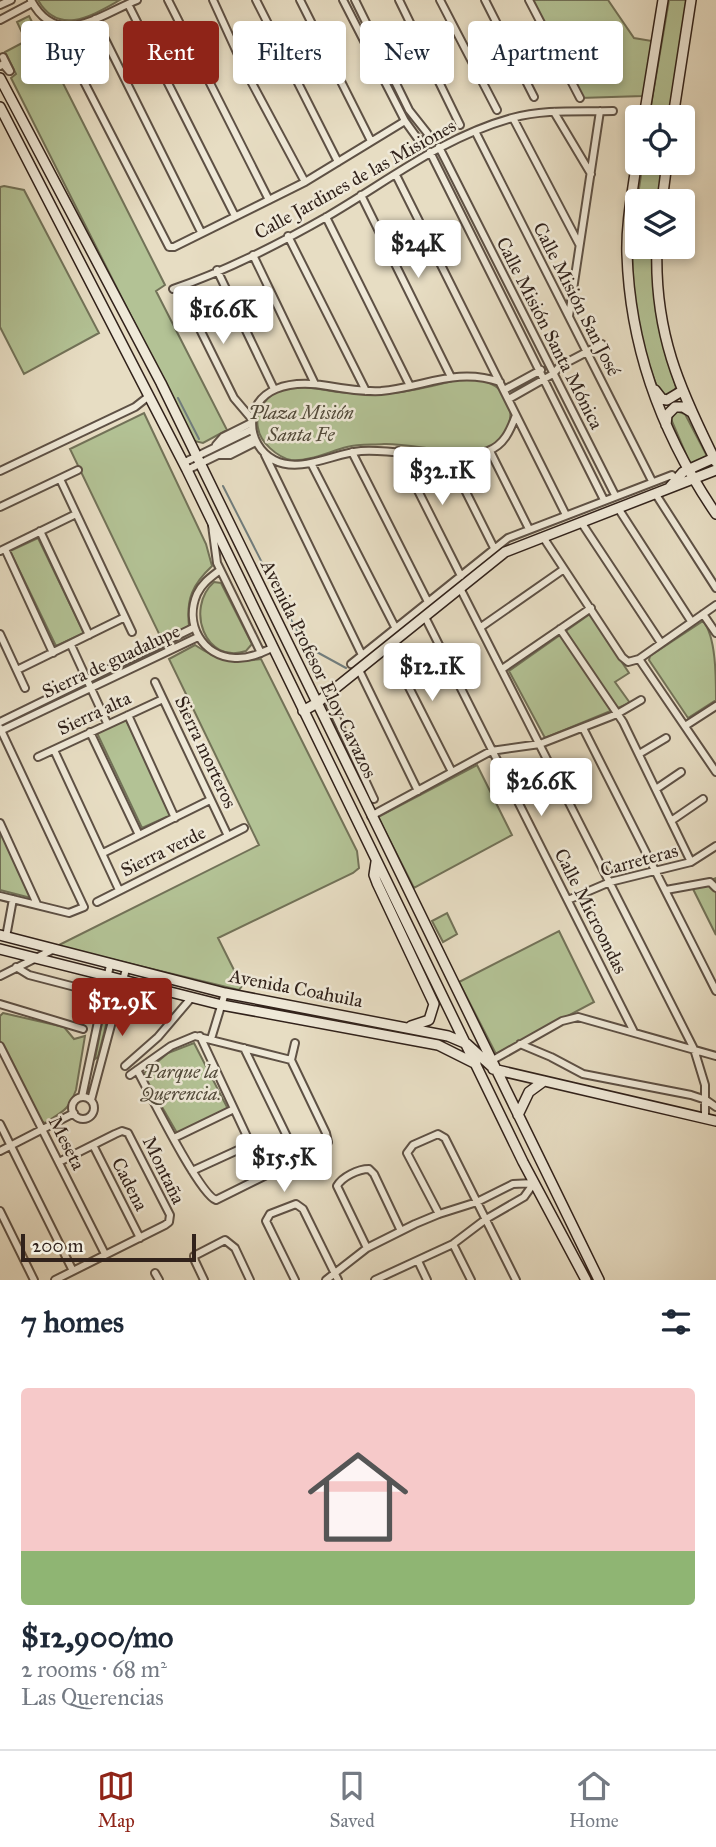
<!DOCTYPE html>
<html lang="en">
<head>
<meta charset="utf-8">
<style>
	:root { --surface:#fff; --page:#f2f2f3; --text:#1f2937; --muted:#747a83; --line:#e0e1e3; --accent:#8f2418 }
	body { margin:0; font-family:"IM FELL Great Primer",serif; background:var(--page); color:var(--text); height:100vh; display:flex; flex-direction:column; font-size:26px; white-space:nowrap }
	* { box-sizing:border-box; margin:0 }
	p { font-size:23px; color:var(--muted) }
	.icon { flex:none; width:38px; height:38px; fill:none; stroke:currentColor; stroke-width:2; stroke-linecap:round; stroke-linejoin:round }
	.map { position:relative; height:1280px; overflow:hidden }
	.side { display:flex; flex-direction:column; background:var(--surface); flex:1 }
	.side>* { flex:none }
	.top-card { position:absolute; left:21px; top:21px; width:676px; height:63px; display:flex; gap:14px }
	.tools { position:absolute; left:625px; top:105px; display:grid; gap:14px }
	.tools a { display:grid; place-items:center; width:70px; height:70px; border-radius:7px; background:var(--surface); box-shadow:0 4px 10px #0003; font-size:35px }
	.scale { position:absolute; left:21px; bottom:18px; width:175px; box-sizing:border-box; padding-left:7px; border:4px solid #31221b; border-top:0; font-size:19px; line-height:24px; white-space:nowrap; color:#31221b; -webkit-text-stroke:5px #efe9d8; paint-order:stroke }
	.price { position:absolute; translate:-50% -60px; padding:0 16px; border-radius:7px; background:#fff; color:#222; font-size:23px; line-height:46px; filter:drop-shadow(0 2px 4px #0008) }
	.price::after { content:''; position:absolute; left:50%; top:42px; width:21px; height:16px; margin-left:-10px; background:inherit; clip-path:polygon(0 0,100% 0,50% 100%) }
	.price.on { background:var(--accent); color:#fff }
	ul { padding:0; list-style:none }
	li { display:grid; align-content:center; gap:14px; height:371px; padding:0 21px }
	li+li { border-top:2px solid var(--line) }
	li span { display:grid; place-items:center; height:217px; border-radius:7px; color:#555 }
	li>.icon { margin-inline-start:auto }
	span .icon { width:126px; height:126px; fill:#fffc; stroke-width:1 }
	li b { font-size:30px }
	h2 { display:flex; justify-content:space-between; align-items:center; height:84px; padding:0 21px; font-size:30px }
	.chip { padding:0 24px; border-radius:7px; background:var(--surface); box-shadow:0 4px 10px #0003; font-size:24px; line-height:63px }
	.chip.on { background:var(--accent); color:#fff }
	.tab-bar { display:flex; justify-content:space-around; align-items:center; height:98px; border-top:2px solid var(--line); background:var(--surface); font-size:19px; color:var(--muted) }
	.tab-bar a { display:grid; justify-items:center; gap:4px }
	.tab-bar .on { color:var(--accent) }
	.map>svg:first-child { display:block }
	.green { fill:#b3c295; stroke:#727258; stroke-width:2 }
	.lines { fill:none; stroke-linecap:round; stroke-linejoin:round }
	.stream { stroke:#717d7d; stroke-width:2 }
	.street-casing { stroke:#5e5145; stroke-width:10 }
	.secondary-casing { stroke:#31221b; stroke-width:12 }
	.street { stroke:#efe9d8; stroke-width:6 }
	.secondary { stroke:#efe9d8; stroke-width:9 }
	.labels { text-anchor:middle; dominant-baseline:central; stroke-width:5; stroke-linejoin:round; paint-order:stroke }
	.street-label { font-size:19px; fill:#31221b; stroke:#efe9d8 }
	.park-label { font-size:19px; font-style:italic; fill:#524a3a; stroke:#efe9d8 }
</style>
</head>
<body>
<div class="map">
<svg width="716" height="1280" viewBox="0 0 716 1280">
	<rect width="100%" height="100%" fill="#e7ddc3"/>
	<filter id="stains"><feTurbulence type="fractalNoise" baseFrequency=".00286" numOctaves="4"/><feColorMatrix values="0 0 0 0 .2 0 0 0 0 .09 0 0 0 0 .02 0 0 0 .5 -.17"/></filter>
	<radialGradient id="worn" r=".72"><stop offset=".6" stop-color="#630" stop-opacity="0"/><stop offset="1" stop-color="#630" stop-opacity=".3"/></radialGradient>
	<path class="green" d="M38 0H120C93 15 59 37 38 0Z
		M529 0H608L634 38 652 41 643 96 580 98Z
		M669 0H687L671 117H649Z
		M29 16 165 285 156 291 227 430 203 443 194 441 11 78 16 74 5 52 26 41 17 22Z
		M643 163H664L657 201H637V247H654L660 331 676 387 674 392 666 396 659 392C653 375 645 358 641 341 626 282 633 222 643 163Z
		M4 186 24 190 99 333 24 374 0 327V187Z
		M464 378C477 378 494 382 503 393 517 410 510 438 490 447 461 459 415 443 384 444 372 445 359 444 347 447 330 451 309 462 291 460 277 457 260 442 258 428 256 419 259 410 264 403 282 378 314 389 338 392 356 394 374 394 391 393 416 391 440 384 464 378Z
		M676 411 685 414 708 458 691 466 671 419Z
		M144 413 206 544 212 566C192 585 186 599 189 626L162 640 70 449Z
		M38 538 84 633 56 646 10 551Z
		M214 582 221 583 252 644 246 651C205 665 185 608 214 582Z
		M590 614 629 673 615 682 630 703 545 738 509 671Z
		M703 621C716 636 716 677 716 700L688 718 649 660 650 656Z
		M195 645C220 662 232 663 261 659L357 851 359 868 353 873 218 938 242 986 239 990 57 946 259 845 169 659Z
		M126 720 171 815 142 828 97 733Z
		M477 765 512 835 414 888 378 817Z
		M0 829 31 898 0 890Z
		M716 878V935L692 887Z
		M447 913 457 934 443 942 432 921Z
		M559 931 594 1002 496 1054 459 982Z
		M107 997 112 1001 98 1057 95 1059Z
		M3 1013 64 1027 74 1039 85 1036 76 1090C68 1111 63 1111 45 1123L40 1120 0 1041V1016Z
		M194 1043 227 1107 226 1110 177 1133 143 1074 168 1053Z"/>
	<g class="lines">
		<path class="stream" d="M178 398 199 439
			M223 486 304 645 346 668"/>
		<defs>
			<path id="street" d="M31 0C57 50 100 15 137 0
				M168 0 269 200
				M213 0 245 70 305 182
				M256 0 338 162
				M300 0 371 141
				M343 0 405 121 418 139 426 142 429 138 428 134 409 110 355 0
				M399 0 460 125
				M440 0 497 110
				M485 0 534 97
				M529 0 580 98
				M128 4 235 216
				M0 5 11 0
				M95 19 201 232
				M0 20 32 3
				M59 26 60 35 169 247H174L305 182 405 121
				M0 66 3 64 9 71 3 57 10 71
				M554 112 591 174
				M513 118 579 244
				M475 131 652 481
				M439 147 615 495
				M430 152 604 500
				M396 175 566 515
				M361 195 451 377
				M326 217 410 386
				M288 236 366 391
				M253 255 315 384
				M217 270 274 389
				M179 287 234 398 251 418
				M173 289C226 271 279 244 328 216 388 181 443 137 512 118 545 109 579 112 613 111
				M569 316 600 111
				M500 382C456 367 425 387 381 391 363 392 345 389 328 386 311 383 293 382 276 389 244 402 245 444 274 460 300 474 334 453 361 451 402 448 448 466 488 451 504 445 510 431 516 415
				M504 390 541 370
				M509 399 553 374 560 366 602 344
				M216 445 223 437 251 423
				M398 451 461 576
				M490 451 529 529
				M352 452 428 602
				M220 455H230L256 442
				M265 455 362 655
				M448 456 494 548
				M183 463 251 430
				M311 463 395 627
				M187 470 253 438
				M0 471 135 407 149 396
				M60 479 132 632
				M655 493 716 588
				M0 507 78 470
				M618 508 691 621
				M581 522 661 643
				M212 525 217 563 261 653
				M40 531 89 635
				M543 537 622 657 628 662 639 659 716 605
				M5 549 53 653
				M0 551 76 514
				M220 570C211 577 202 583 197 594 184 624 202 656 235 658 248 659 261 653 272 648
				M460 588 694 1049 705 1085V1118
				M703 614 716 633
				M425 617 634 1032
				M481 627 564 569
				M560 629 623 722 691 862
				M0 634 25 688
				M71 645 107 723
				M388 646 452 772
				M639 659 716 772
				M351 664 508 538 672 475 678 481
				M502 669 591 608
				M17 670 125 617
				M359 670 418 791
				M155 682 228 836
				M326 696 374 799
				M128 715 175 818
				M0 722 193 628
				M685 726 716 706
				M0 728 84 907 69 913 0 896
				M583 728 716 991
				M0 731 198 637
				M90 732 139 835
				M54 750 119 890
				M639 754 666 738
				M38 757 163 699
				M656 789 681 772
				M371 816 491 751 540 744 617 714 641 700
				M671 821 703 799
				M0 823 37 904
				M103 853 210 800
				M666 890 710 882 716 888
				M568 900 610 882 691 862 716 846
				M97 902 244 828
				M6 937 13 899
				M16 967 29 975 79 988
				M0 976 52 950
				M0 1004 83 1029
				M200 1036 265 1175
				M211 1039 225 993
				M520 1044 551 1057 583 1074 691 1095 706 1100 716 1107
				M0 1046 105 1254
				M244 1048 298 1159
				M291 1060 295 1043
				M491 1061 562 1021 578 1017 716 1056
				M125 1066 158 1037 192 997
				M137 1070C149 1092 199 1194 216 1200L323 1147 328 1142 326 1133 291 1060
				M130 1075 171 1046 195 1036 291 1060
				M72 1108a11 11 0 1 1 22 0a11 11 0 1 1-22 0Z
				M82 1097 110 965
				M91 1100 126 969
				M0 1124 73 1271
				M174 1138 234 1109
				M93 1145 140 1238
				M0 1151 74 1113
				M192 1171 251 1144
				M0 1211 34 1280
				M439 1214 407 1153 413 1145 438 1134 445 1138 516 1280
				M453 1244 471 1280
				M367 1248 337 1186C342 1177 358 1169 369 1169L374 1174 401 1231
				M418 1261 427 1280
				M155 1273 159 1280
				M55 1280 165 1225 169 1222 170 1215 128 1133 122 1131 115 1134 59 1162
				M204 1280 195 1261 194 1256 225 1240 235 1248 250 1280
				M295 1280 266 1221 270 1214 296 1204 303 1209 338 1280
				M326 1280 367 1248 415 1224 439 1214 477 1202 513 1184 534 1183 524 1197 486 1219 453 1244 375 1280"/>
			<path id="secondary" d="M0 78 161 383 599 1280
				M0 107 187 470 523 1162 586 1280
				M644 117 663 0
				M673 117 691 0
				M637 159C633 190 626 222 627 254 630 350 663 436 716 514
				M662 201 667 163
				M657 247C654 332 679 388 716 462
				M655 390 662 399 667 400 682 391
				M666 425 667 415 675 407H683L691 412
				M670 487 683 472 714 458
				M303 711 317 703 505 552 716 470
				M376 862 374 875 377 883 434 1004 429 1020 411 1026
				M0 935 225 993 448 1036 467 1044 491 1066
				M0 949 222 1005 438 1045 476 1064
				M493 1069 716 1121
				M518 1115 529 1092 544 1081"/>
		</defs>
		<use href="#street" class="street-casing"/>
		<use href="#secondary" class="secondary-casing"/>
		<use href="#street" class="street"/>
		<use href="#secondary" class="secondary"/>
	</g>
	<g class="labels">
		<g class="street-label">
			<text transform="translate(355 179) rotate(-29)">Calle Jardines de las Misiones</text>
			<text transform="translate(577 299) rotate(63)">Calle Misión San José</text>
			<text transform="translate(550 333) rotate(63)">Calle Misión Santa Mónica</text>
			<text transform="translate(111 661) rotate(-25)">Sierra de guadalupe</text>
			<text transform="translate(319 669) rotate(64)">Avenida Profesor Eloy Cavazos</text>
			<text transform="translate(94 713) rotate(-25)">Sierra alta</text>
			<text transform="translate(206 752) rotate(65)">Sierra morteros</text>
			<text transform="translate(163 851) rotate(-26)">Sierra verde</text>
			<text transform="translate(639 860) rotate(-15)">Carreteras</text>
			<text transform="translate(591 911) rotate(63)">Calle Microondas</text>
			<text transform="translate(296 988) rotate(11)">Avenida Coahuila</text>
			<text transform="translate(67 1143) rotate(63)">Meseta</text>
			<text transform="translate(164 1170) rotate(64)">Montaña</text>
			<text transform="translate(130 1184) rotate(63)">Cadena</text>
		</g>
		<g class="park-label">
			<text x="301" y="412">Plaza Misión<tspan x="301" dy="22">Santa Fe</tspan></text>
			<text x="181" y="1071">Parque la<tspan x="181" dy="22">Querencia.</tspan></text>
		</g>
	</g>
	<rect width="100%" height="100%" filter="url(#stains)"/>
	<rect width="100%" height="100%" fill="url(#worn)"/>
</svg>
<div class="tools">
<a><svg class="icon" aria-label="locate" viewBox="0 0 24 24"><circle cx="12" cy="12" r="6"/><path d="M12 2v4M12 18v4M2 12h4M18 12h4"/></svg></a>
<a><svg class="icon" aria-label="layers" viewBox="0 0 24 24"><path d="M12 4l9 5-9 5-9-5zM3 14l9 5 9-5"/></svg></a>
</div>
<div class="scale">200 m</div>
<b class="price" style="left:418px;top:280px">$24K</b>
<b class="price" style="left:223px;top:346px">$16.6K</b>
<b class="price" style="left:442px;top:507px">$32.1K</b>
<b class="price" style="left:432px;top:703px">$12.1K</b>
<b class="price" style="left:541px;top:818px">$26.6K</b>
<b class="price on" style="left:122px;top:1038px">$12.9K</b>
<b class="price" style="left:284px;top:1194px">$15.5K</b>
<div class="top-card">
<a class="chip">Buy</a>
<a class="chip on">Rent</a>
<a class="chip">Filters</a>
<a class="chip">New</a>
<a class="chip">Apartment</a>
</div>
</div>
<section class="side">
<h2>7 homes<svg class="icon" aria-label="filters" viewBox="0 0 24 24"><path d="M4 7h16M4 17h16"/><circle cx="9" cy="7" r="2"/><circle cx="15" cy="17" r="2"/></svg></h2>
<ul>
<li><span style="background:linear-gradient(#f6c9c9 75%,#8fb573 0)"><svg class="icon" aria-label="home" viewBox="0 0 24 24"><path d="M3 11l9-7 9 7M6 9v11h12V9"/></svg></span><div><b>$12,900/mo</b><p>2 rooms · 68 m²</p><p>Las Querencias</p></div></li>
</ul>
</section>
<nav class="tab-bar">
<a class="on"><svg class="icon" aria-label="map" viewBox="0 0 24 24"><path d="M3 6l6-2 6 2 6-2v14l-6 2-6-2-6 2zM9 4v14M15 6v14"/></svg>Map</a>
<a><svg class="icon" aria-label="saved" viewBox="0 0 24 24"><path d="M7 4h10v16l-5-4-5 4z"/></svg>Saved</a>
<a><svg class="icon" aria-label="home" viewBox="0 0 24 24"><path d="M3 11l9-7 9 7M6 9v11h12V9"/></svg>Home</a>
</nav>
</body>
</html>
